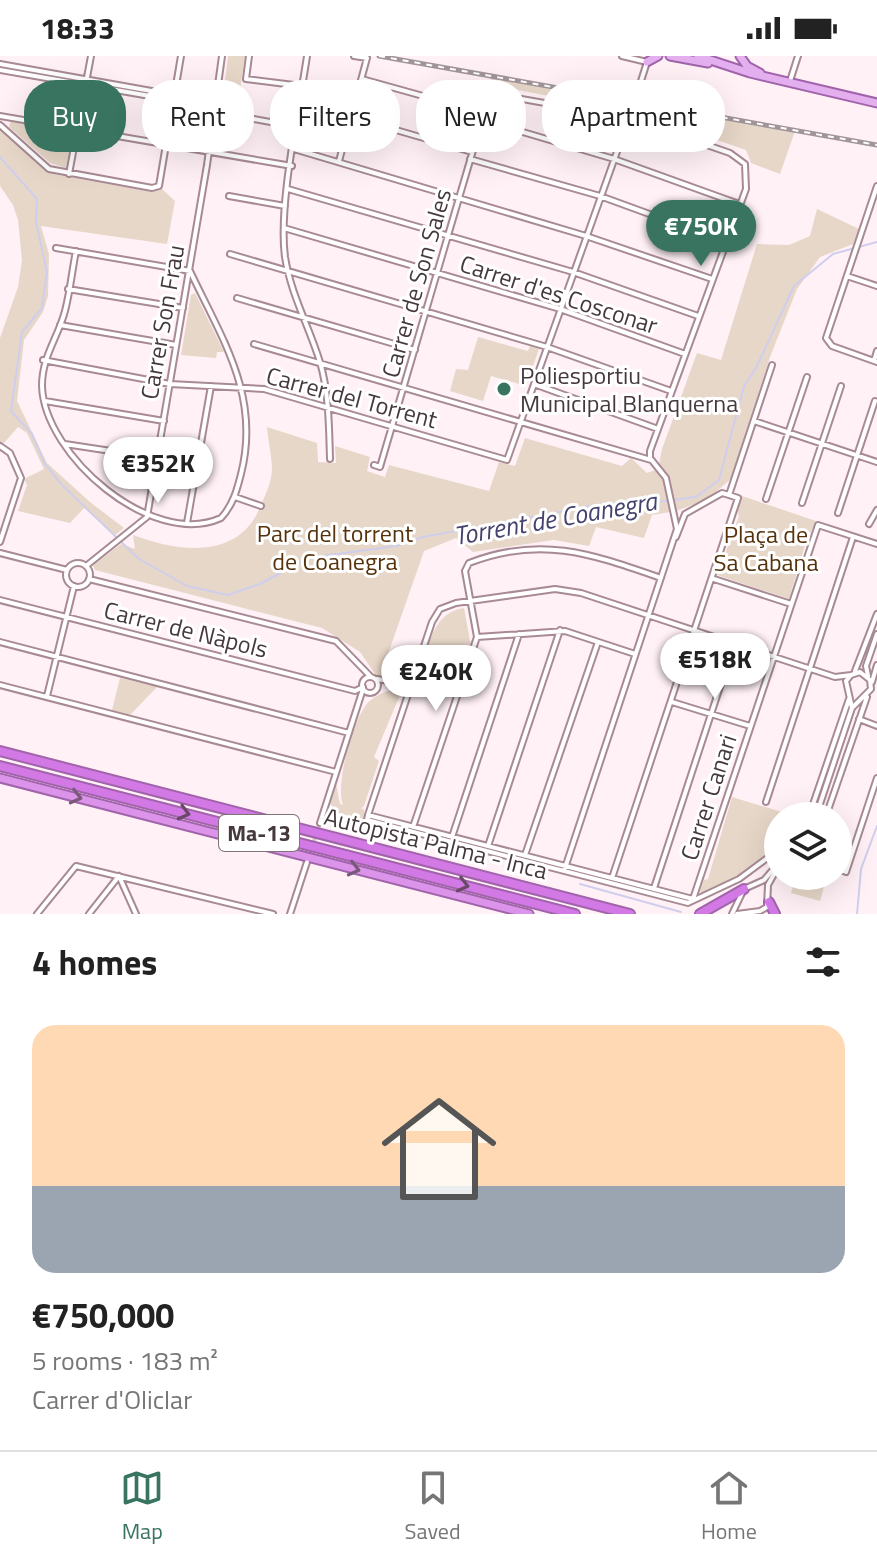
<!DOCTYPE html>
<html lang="en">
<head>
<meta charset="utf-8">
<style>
	:root { --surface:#fff; --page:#f6f6f6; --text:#222; --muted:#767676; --line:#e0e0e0; --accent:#38745f }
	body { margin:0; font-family:"Titillium Web",sans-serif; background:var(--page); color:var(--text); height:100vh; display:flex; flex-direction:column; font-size:30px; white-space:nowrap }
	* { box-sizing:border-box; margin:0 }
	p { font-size:26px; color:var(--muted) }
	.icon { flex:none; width:44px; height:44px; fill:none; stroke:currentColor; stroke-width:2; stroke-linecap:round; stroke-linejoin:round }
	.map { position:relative; height:858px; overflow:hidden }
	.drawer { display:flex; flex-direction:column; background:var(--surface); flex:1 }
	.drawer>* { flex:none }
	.hud { position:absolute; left:24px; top:24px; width:830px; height:72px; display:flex; gap:16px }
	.controls { position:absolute; left:764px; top:746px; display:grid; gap:16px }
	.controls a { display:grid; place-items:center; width:88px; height:88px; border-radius:50%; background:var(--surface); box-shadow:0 8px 32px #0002; font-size:40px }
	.price { position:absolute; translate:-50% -68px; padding:0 18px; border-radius:28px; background:#fff; color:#222; font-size:26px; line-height:52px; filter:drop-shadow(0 2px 4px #0008) }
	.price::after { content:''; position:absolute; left:50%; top:48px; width:24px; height:18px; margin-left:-12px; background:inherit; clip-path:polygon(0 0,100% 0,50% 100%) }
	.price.on { background:var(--accent); color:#fff }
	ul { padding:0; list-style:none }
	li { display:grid; align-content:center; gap:16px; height:424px; padding:0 32px }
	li+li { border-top:2px solid var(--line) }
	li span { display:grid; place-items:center; height:248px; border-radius:24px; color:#555 }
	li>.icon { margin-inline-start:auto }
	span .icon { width:144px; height:144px; fill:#fffc; stroke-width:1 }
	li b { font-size:34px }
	h2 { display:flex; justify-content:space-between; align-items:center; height:96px; padding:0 32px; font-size:34px }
	.chip { padding:0 28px; border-radius:32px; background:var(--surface); box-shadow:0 8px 32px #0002; font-size:28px; line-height:72px }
	.chip.on { background:var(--accent); color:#fff }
	.status { display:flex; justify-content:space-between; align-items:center; height:56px; padding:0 40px; background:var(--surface); direction:ltr }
	.status svg { height:22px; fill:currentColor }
	.menu { display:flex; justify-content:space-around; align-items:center; height:112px; border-top:2px solid var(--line); background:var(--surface); font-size:22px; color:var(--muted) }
	.menu a { display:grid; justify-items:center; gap:4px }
	.menu .on { color:var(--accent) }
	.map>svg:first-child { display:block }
	.green { fill:#e7d7c8 }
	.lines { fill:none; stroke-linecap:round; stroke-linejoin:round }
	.stream { stroke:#cfceed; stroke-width:2 }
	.minor-tunnel { stroke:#daccd1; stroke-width:4; stroke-dasharray:4 2; stroke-linecap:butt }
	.minor-casing { stroke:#a88a94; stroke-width:8 }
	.primary-casing { stroke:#a163aa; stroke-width:11 }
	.trunk-casing { stroke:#a163aa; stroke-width:11 }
	.motorway-casing { stroke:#a163aa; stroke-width:12 }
	.minor { stroke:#fff; stroke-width:4 }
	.primary { stroke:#e4afef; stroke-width:7 }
	.trunk { stroke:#db94ea; stroke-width:7 }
	.motorway { stroke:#d279e5; stroke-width:8 }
	.rail-casing { stroke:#a29599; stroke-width:5 }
	.rail { stroke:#fff; stroke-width:2; stroke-dasharray:6; stroke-linecap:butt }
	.oneway { stroke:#7a597a }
	.oneway2 { stroke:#694967 }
	.poi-dot { fill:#38745f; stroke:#fff; stroke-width:3 }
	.labels { text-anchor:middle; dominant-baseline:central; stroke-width:6; stroke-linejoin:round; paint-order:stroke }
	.shield { fill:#fff; stroke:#7e7477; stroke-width:2 }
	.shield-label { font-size:22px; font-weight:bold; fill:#46393d }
	.street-label { font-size:24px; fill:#46393d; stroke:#fff }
	.poi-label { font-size:24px; fill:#46393d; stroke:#fff; text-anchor:start }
	.park-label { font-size:24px; fill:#55320a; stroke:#fff }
	.water-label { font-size:26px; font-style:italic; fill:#45426d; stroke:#fff }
</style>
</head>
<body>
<div class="status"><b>18:33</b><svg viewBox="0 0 49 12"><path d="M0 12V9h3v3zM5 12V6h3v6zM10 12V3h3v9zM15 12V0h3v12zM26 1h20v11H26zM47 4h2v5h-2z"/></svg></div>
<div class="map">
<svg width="877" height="858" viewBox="0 0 877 858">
	<rect width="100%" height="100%" fill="#fff1f6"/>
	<path class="green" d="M228 0H245L231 94 217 93Z
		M489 21 627 48 625 54 506 32 501 36 489 33 493 25Z
		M640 50 795 75 780 118 751 107 746 94 639 57Z
		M11 65 73 75 66 112 50 107 9 71Z
		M0 74 53 118 152 136 161 132 175 145 167 188 41 170 49 198 48 240 43 256 24 284 17 345 47 407 90 446 124 472 115 479 84 452 70 467 18 455 27 429 24 423 44 413 27 377 18 371 4 387H0V282L18 231 22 204 18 164 13 149 0 130Z
		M817 153 859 173 853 188 820 201 797 233 770 301 732 422 706 444 676 455 652 459 644 482 596 471 589 490 554 484 473 496 456 482 424 495 379 624 360 596 322 572 95 514 93 509 121 488 135 493 133 479C178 496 240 505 261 449 266 437 271 428 272 414 272 400 268 385 267 371L317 387 318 406 336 407 335 390 370 401 367 415 385 421 389 409 489 435 499 406 515 410 525 382 622 410 631 402 647 417 658 413 662 393 697 297 721 304 757 188 789 189 810 180Z
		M195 237 224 296H217L216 302 181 299 191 239Z
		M478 281 528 295 530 290 539 293 526 330 491 320 483 345 450 335 456 313 468 314Z
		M742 440 816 465 807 483 789 543 717 519 739 460 737 455Z
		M464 552 471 590 454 637 418 626C427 598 430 556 464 552Z
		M120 622 157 631 130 659 112 654Z
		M396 633 400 639 374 701 379 705 364 750 360 753 343 749C335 728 352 671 364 652 370 641 385 635 396 633Z
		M336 727 340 748 364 753V766L333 755 330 746Z
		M732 741 795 760H778V789L736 821 703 839 700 835 704 824 708 823Z
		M796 820H827L820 845 791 837Z"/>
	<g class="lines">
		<path class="stream" d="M0 101 37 143 36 166 47 216 42 252 22 276 11 355 32 378 45 408 62 429 139 503 187 530 228 539 260 528 308 502 396 490 423 481 607 447 642 448 696 441 719 424 744 330 756 312 794 230 833 198 877 186
			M580 828 681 856
			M857 858 861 813 877 770"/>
		<path class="minor-tunnel" d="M308 803 320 767"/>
		<defs>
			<path id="minor" d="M249 0 246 23 302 30 355 45
				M307 0C299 55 278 149 285 201 291 239 309 270 320 306 329 337 329 370 330 403
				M622 0 647 6 636 41
				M0 8 174 39
				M0 14 173 44
				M362 23 484 57
				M790 25 798 0
				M0 60 292 110
				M243 61 297 71
				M351 61 472 96
				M482 64 614 103 739 148
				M0 69 49 113 152 132 159 130 181 0
				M294 93 586 180 712 223
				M470 103 600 140 726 186
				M339 105 367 2 354 0
				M69 118 91 0
				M877 130 826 282 832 290 877 306
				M288 133 573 216 698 260
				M229 140 285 150
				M284 172 560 253 685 298
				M56 192 190 215C222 283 261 340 241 418 237 434 233 449 221 462 152 493 44 399 42 330 42 300 58 282 65 255 70 236 72 215 76 195
				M230 198 547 291 671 335
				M847 220 877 230
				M68 233 183 252
				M237 242 415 294
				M60 269 176 289
				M254 288 651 404
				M43 304 170 328 264 333 507 404 634 48
				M874 305 877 295
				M534 328 658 373
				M45 345 164 365
				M754 365 877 406
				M65 388 157 402
				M0 390 10 397 21 422 0 486
				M374 409 380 411 484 57 492 44 505 40 629 62 730 97 745 108 746 133 650 395V402L666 422 677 473 564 815
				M729 439 772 309
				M235 441 261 450
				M766 443 807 321
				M802 447 841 330
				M838 457 875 345
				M187 467 211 330
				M869 468 877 454
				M676 481 685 458 722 437 729 439
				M0 497 67 514
				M66 519a12 12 0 1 1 24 0a12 12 0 1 1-24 0Z
				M86 510 147 461 207 109 222 0
				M89 523 336 585 371 621
				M714 523 791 548
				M0 544 355 635 363 631
				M477 581 565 575 635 598
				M0 586 349 677
				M855 615 877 558
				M868 620 866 610 877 578
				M362 629a8 8 0 1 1 16 0a8 8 0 1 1-16 0Z
				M377 623 411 629
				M872 626 877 609
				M0 629 336 716
				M47 640 74 530
				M672 646 750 670
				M859 663 877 670
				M766 746 853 481
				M368 759 432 566 440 553 456 547 555 533 581 537 835 621 851 619
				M368 759 367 764 688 847 739 823 778 794
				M368 759 693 843
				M809 760 849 643
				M816 760 852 652 871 633 870 624 860 616 851 619 846 625 852 652
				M826 760 867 641
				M320 767 363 633
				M413 771 477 581 465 515 469 507C541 479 592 498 661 522
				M452 781 519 578
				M488 790 560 574
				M525 799 598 586
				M838 813 846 816 877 722
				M119 820 136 858
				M612 822 738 442 729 439
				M654 832 734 588
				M693 843 818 469 877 488
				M37 858 76 810 273 858
				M89 858 119 820
				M290 858 307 806
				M732 858 744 833 764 824 776 810
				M737 858 760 855 767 851 768 829 778 811"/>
			<path id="primary" d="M670 0 708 7
				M698 0 750 17 877 47
				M740 0 747 10 760 17
				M647 6 658 0"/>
			<path id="trunk" d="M0 722 529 858"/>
			<path id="motorway" d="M0 695 630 858
				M0 710 575 858
				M769 846 775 858
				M700 858 744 833"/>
		</defs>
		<use href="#minor" class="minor-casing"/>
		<use href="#primary" class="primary-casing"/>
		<use href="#trunk" class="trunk-casing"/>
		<use href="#motorway" class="motorway-casing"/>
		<use href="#minor" class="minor"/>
		<use href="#primary" class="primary"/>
		<use href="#trunk" class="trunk"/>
		<use href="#motorway" class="motorway"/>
		<defs>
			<path id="rail" d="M379 0 877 89"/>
		</defs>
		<use href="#rail" class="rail-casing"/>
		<use href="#rail" class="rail"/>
	</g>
	<defs><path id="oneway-chevron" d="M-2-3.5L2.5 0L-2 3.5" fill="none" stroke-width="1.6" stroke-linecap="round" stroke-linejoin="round" transform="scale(2)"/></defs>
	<g class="oneway">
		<use href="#oneway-chevron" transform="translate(76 741) rotate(14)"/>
		<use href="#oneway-chevron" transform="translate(354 813) rotate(14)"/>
	</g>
	<g class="oneway2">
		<use href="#oneway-chevron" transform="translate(184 757) rotate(15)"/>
		<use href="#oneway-chevron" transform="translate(463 829) rotate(14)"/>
	</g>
	<circle class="poi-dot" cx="504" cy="333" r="8"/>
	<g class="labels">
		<rect class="shield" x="219" y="759" width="80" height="36" rx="6"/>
		<g class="shield-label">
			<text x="259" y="777">Ma-13</text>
		</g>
		<g class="street-label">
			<text transform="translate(416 227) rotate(-74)">Carrer de Son Sales</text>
			<text transform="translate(559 238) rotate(18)">Carrer d'es Cosconar</text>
			<text transform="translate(162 266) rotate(-80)">Carrer Son Frau</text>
			<text transform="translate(352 341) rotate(15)">Carrer del Torrent</text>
			<text transform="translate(186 573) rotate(14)">Carrer de Nàpols</text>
			<text transform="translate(708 741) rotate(-72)">Carrer Canari</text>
			<text transform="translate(436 787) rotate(14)">Autopista Palma - Inca</text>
		</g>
		<g class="poi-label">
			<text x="520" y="319">Poliesportiu<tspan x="520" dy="28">Municipal Blanquerna</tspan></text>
		</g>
		<g class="park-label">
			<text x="335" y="477">Parc del torrent<tspan x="335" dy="28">de Coanegra</tspan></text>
			<text x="766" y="478">Plaça de<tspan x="766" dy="28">Sa Cabana</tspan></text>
		</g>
		<g class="water-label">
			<text transform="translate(555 462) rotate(-10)">Torrent de Coanegra</text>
		</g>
	</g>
</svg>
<div class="controls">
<a><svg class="icon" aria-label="layers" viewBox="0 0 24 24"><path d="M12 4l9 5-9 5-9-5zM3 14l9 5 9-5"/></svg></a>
</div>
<b class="price on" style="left:701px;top:212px">€750K</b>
<b class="price" style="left:158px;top:449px">€352K</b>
<b class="price" style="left:715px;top:645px">€518K</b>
<b class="price" style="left:436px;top:657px">€240K</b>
<div class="hud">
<a class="chip on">Buy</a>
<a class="chip">Rent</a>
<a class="chip">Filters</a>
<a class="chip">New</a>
<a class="chip">Apartment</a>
</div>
</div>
<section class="drawer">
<h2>4 homes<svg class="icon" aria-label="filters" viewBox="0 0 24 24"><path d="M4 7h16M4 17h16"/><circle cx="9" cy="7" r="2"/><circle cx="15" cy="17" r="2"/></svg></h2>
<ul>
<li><span style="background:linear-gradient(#ffd9b3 65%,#9aa5b1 0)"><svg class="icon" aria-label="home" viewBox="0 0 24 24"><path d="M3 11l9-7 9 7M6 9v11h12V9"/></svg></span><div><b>€750,000</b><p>5 rooms · 183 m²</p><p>Carrer d'Oliclar</p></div></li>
</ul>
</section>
<nav class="menu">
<a class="on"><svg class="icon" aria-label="map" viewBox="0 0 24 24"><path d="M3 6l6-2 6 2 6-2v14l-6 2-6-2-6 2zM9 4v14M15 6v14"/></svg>Map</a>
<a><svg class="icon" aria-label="saved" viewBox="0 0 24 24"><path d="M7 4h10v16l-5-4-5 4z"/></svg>Saved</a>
<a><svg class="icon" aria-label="home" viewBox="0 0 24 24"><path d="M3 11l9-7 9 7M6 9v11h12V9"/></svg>Home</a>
</nav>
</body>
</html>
